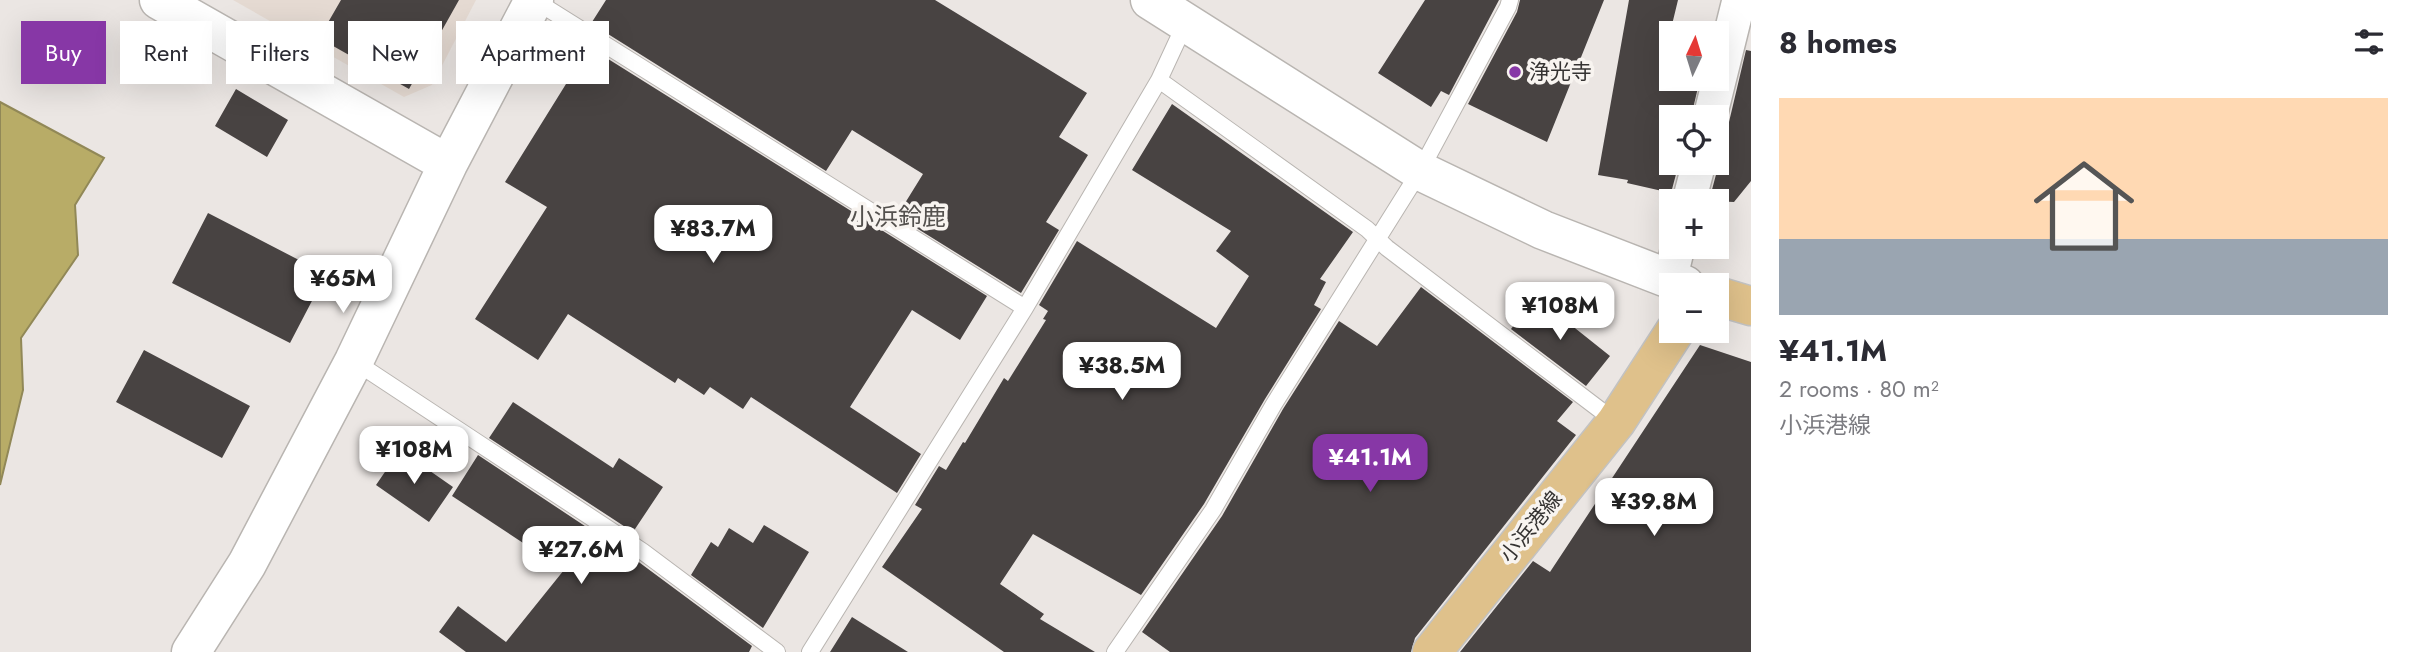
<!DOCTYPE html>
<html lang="en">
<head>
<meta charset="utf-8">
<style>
	:root { --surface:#fff; --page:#f7f7f7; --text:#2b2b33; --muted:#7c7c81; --accent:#8737a6 }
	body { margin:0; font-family:Jost,"Noto Sans JP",sans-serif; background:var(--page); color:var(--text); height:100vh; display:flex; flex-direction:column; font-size:26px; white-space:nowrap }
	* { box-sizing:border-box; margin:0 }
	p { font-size:23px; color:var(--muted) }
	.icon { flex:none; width:38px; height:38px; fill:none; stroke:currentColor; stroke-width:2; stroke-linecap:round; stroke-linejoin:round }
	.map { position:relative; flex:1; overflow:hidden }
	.sheet { display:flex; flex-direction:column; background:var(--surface); width:665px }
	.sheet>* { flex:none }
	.top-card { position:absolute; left:21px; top:21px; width:665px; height:63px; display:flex; gap:14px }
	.needle { width:46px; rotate:4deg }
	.controls { position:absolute; left:1659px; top:21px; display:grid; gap:14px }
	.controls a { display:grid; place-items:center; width:70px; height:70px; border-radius:0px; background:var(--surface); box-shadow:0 7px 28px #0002; font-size:35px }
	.price { position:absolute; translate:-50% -60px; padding:0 16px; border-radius:14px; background:#fff; color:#222; font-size:23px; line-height:46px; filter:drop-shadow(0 2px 4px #0008) }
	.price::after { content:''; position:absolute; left:50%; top:42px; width:21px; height:16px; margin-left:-10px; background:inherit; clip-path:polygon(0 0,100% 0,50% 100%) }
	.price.selected { background:var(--accent); color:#fff }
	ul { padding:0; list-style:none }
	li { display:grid; align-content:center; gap:14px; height:371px; padding:0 28px }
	li span { display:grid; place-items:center; height:217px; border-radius:0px; color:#555 }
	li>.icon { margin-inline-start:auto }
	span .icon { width:126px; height:126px; fill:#fffc; stroke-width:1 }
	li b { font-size:30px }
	h2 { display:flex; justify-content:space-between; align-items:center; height:84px; padding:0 28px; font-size:30px }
	.pill { padding:0 24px; border-radius:0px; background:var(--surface); box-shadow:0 7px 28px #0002; font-size:24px; line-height:63px }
	.pill.selected { background:var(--accent); color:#fff }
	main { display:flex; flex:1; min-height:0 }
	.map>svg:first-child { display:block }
	.built { fill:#e5dad2 }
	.water { fill:#b8ac67; stroke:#918857; stroke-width:2 }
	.building { fill:#484342 }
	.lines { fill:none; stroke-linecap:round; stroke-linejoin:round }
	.service-casing { stroke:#b9b5b1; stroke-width:18 }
	.minor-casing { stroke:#b9b5b1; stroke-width:36 }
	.tertiary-casing { stroke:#b9b5b1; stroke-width:41 }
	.primary-casing { stroke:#c2c2c2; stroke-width:41 }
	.service { stroke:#fff; stroke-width:16 }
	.minor { stroke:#fff; stroke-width:33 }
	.tertiary { stroke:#fff; stroke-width:38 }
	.primary { stroke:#dfc18b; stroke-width:38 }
	.poi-dot { fill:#8737a6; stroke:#f8f4f0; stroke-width:2.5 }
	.labels { text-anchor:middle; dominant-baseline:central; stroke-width:7; stroke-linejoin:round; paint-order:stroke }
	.poi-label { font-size:21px; fill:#353332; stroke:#f8f4f0; text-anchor:start }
	.street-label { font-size:21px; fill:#353332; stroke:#f8f4f0 }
	.quarter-label { font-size:24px; fill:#54514e; stroke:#f8f4f0 }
</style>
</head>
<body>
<main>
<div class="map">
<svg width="1751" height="652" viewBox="0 0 1751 652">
	<rect width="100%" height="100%" fill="#ebe6e3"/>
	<path class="built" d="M233 0H476L432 85 404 97Z"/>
	<path class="water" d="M0 102 104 158 75 205 78 255 21 338 23 390 0 485Z"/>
	<path class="building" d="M341 0H459L409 89 319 38Z
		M606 0H935L1087 93 1059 137 1088 155 1046 222 1059 230 1021 293 897 216 923 174 852 130 826 171 600 29 592 22Z
		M1425 0H1499L1449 95 1441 91 1431 107 1378 73Z
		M1520 0H1604L1547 142 1468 104 1517 12Z
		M1629 0H1678L1670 33H1672L1671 79H1700L1691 117H1671V163H1679L1671 193 1627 183 1628 180 1598 175Z
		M589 47 987 296 960 340 912 310 850 407 921 454 897 493 751 397 743 409 710 387 704 395 678 378 675 383 568 314 538 360 475 319 547 207 505 182Z
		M1746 50 1751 51V181L1734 202 1709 201 1718 167 1717 135 1724 130 1729 122Z
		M236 89 288 120 267 157 215 126Z
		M1172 104 1353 232 1320 279 1326 282 1314 305 1321 309 1265 399 1204 504 1141 595 1033 534 1000 584 1044 614 1040 619 1095 652H1004L882 567 922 509 915 505 939 466 946 470 963 442 965 443 1004 378 1008 381 1046 320 1043 319 1048 311 1039 305 1077 241 1216 328 1249 276 1216 251 1231 231 1132 170Z
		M208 213 326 274 290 343 172 283Z
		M1421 287 1573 402 1557 421 1576 435 1415 638 1411 652H1170L1142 632 1222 516 1283 409 1339 321 1377 346Z
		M1536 297 1610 356 1586 386 1511 329Z
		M1700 345 1751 362V652H1460L1533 561 1550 572Z
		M144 350 250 406 222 458 116 402Z
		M513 402 613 468 619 458 663 487 633 532 489 438Z
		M400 450 453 487 429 522 376 485Z
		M478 455 636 560 752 646 749 652H466L439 632 458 606 506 642 564 570 452 496Z
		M764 525 809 552 763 628 691 575 711 542 718 547 729 528 753 543Z
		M852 617 908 652H830Z"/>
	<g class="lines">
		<defs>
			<path id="service" d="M534 0 1025 308
				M1159 80 1367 229 1387 248 1616 422
				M354 361 642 551 777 652
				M810 652 1025 308 1159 80 1185 24
				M1115 652 1213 510 1274 404 1420 171 1508 7 1510 0"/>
			<path id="minor" d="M1710 117 1739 0
				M1689 201 1699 163
				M1670 280 1678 247"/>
			<path id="tertiary" d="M159 0 448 164
				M1150 0 1420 171 1543 230 1685 285
				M191 652 247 564 354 361 448 164 534 0"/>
			<path id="primary" d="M1717 296 1751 306
				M1432 652 1616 422 1675 331"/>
		</defs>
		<use href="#service" class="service-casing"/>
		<use href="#minor" class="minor-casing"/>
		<use href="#tertiary" class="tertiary-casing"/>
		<use href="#primary" class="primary-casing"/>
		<use href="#service" class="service"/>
		<use href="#minor" class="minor"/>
		<use href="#tertiary" class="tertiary"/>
		<use href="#primary" class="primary"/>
	</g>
	<circle class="poi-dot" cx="1515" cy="72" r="7"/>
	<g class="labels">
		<g class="poi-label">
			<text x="1529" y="72">浄光寺</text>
		</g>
		<g class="street-label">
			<text transform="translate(1531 527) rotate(-51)">小浜港線</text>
		</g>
		<g class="quarter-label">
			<text x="898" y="216">小浜鈴鹿</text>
		</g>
	</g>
</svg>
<div class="controls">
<a><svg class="needle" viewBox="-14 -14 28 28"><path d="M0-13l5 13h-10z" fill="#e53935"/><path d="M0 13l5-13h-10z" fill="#7c7c81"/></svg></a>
<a><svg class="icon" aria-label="locate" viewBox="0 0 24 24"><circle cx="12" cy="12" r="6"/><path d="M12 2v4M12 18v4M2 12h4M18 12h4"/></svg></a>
<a>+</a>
<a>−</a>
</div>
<b class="price" style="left:713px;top:265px">¥83.7M</b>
<b class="price" style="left:343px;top:315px">¥65M</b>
<b class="price" style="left:1560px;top:342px">¥108M</b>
<b class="price" style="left:1122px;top:402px">¥38.5M</b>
<b class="price" style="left:414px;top:486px">¥108M</b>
<b class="price selected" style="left:1370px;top:494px">¥41.1M</b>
<b class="price" style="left:1654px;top:538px">¥39.8M</b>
<b class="price" style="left:581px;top:586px">¥27.6M</b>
<div class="top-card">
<a class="pill selected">Buy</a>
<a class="pill">Rent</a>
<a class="pill">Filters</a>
<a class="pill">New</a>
<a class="pill">Apartment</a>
</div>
</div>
<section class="sheet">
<h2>8 homes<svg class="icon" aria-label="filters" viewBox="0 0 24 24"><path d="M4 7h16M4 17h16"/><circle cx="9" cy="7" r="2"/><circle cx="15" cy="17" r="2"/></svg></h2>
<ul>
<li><span style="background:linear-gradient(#ffd9b3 65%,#9aa5b1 0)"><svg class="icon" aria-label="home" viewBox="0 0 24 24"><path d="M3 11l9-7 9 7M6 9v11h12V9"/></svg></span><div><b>¥41.1M</b><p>2 rooms · 80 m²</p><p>小浜港線</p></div></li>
</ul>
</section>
</main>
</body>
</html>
